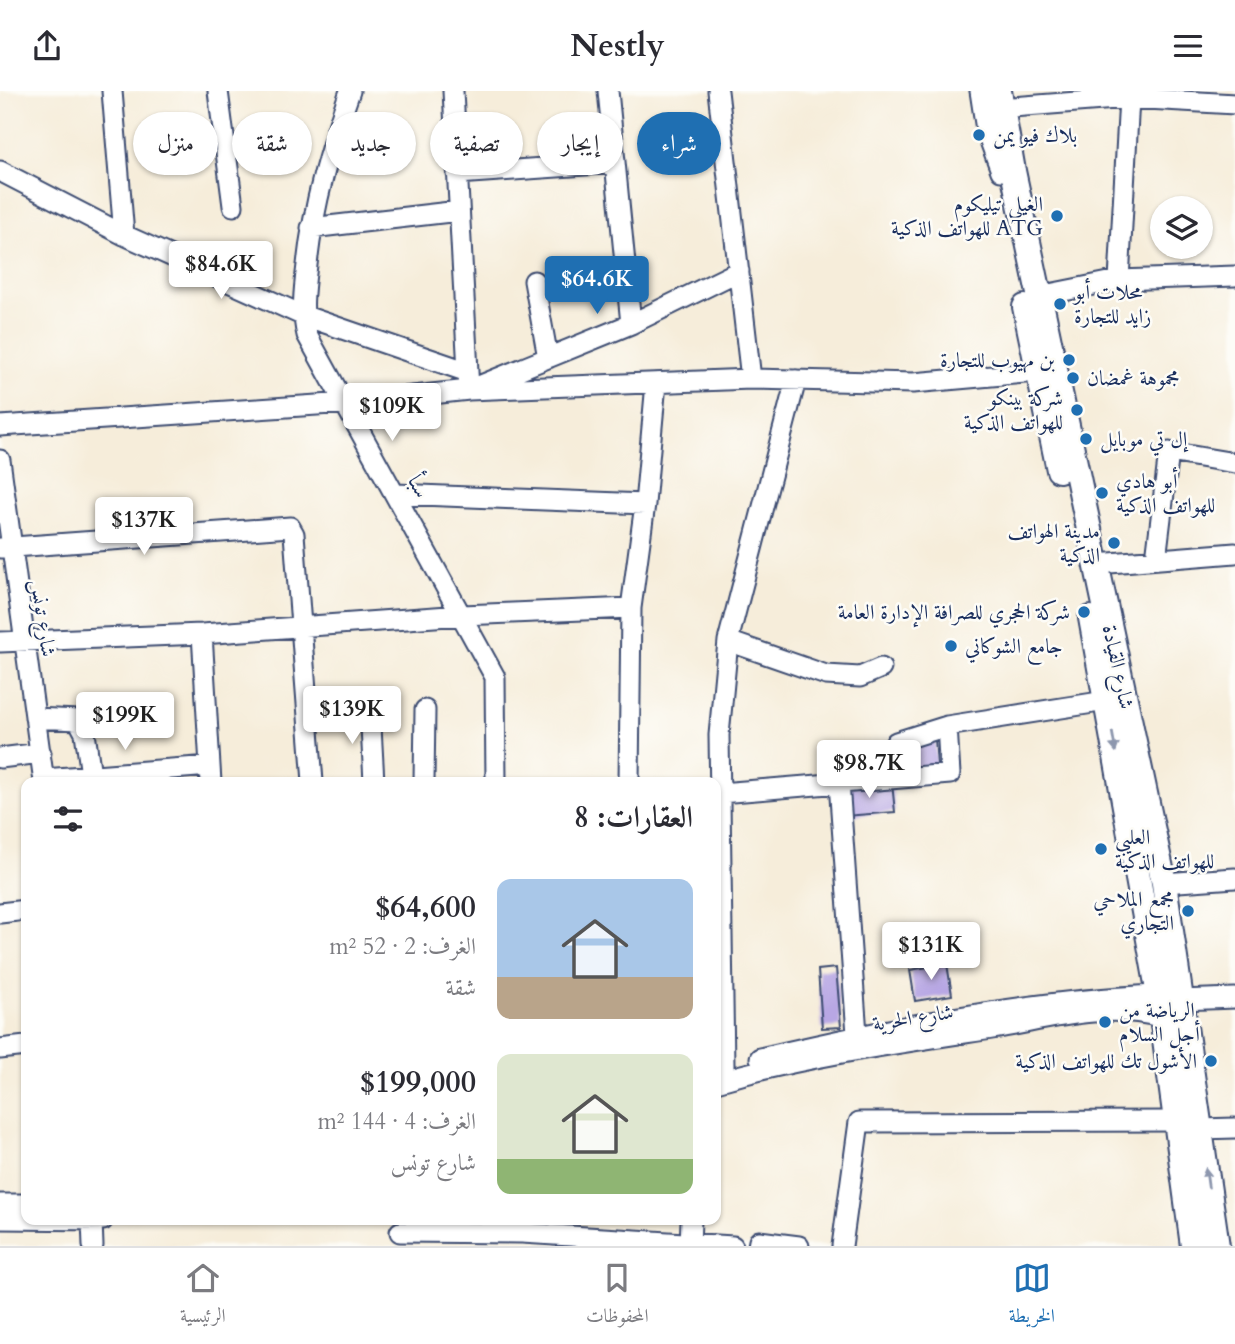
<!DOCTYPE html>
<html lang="ar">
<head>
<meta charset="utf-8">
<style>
	:root { --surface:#fff; --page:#f7f7f7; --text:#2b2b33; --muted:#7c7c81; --line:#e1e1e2; --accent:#1f6fb2 }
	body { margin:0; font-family:Cardo,Amiri,serif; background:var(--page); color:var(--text); direction:rtl; height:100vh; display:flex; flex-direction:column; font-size:26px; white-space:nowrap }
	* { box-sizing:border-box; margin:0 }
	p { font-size:23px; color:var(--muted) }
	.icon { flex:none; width:38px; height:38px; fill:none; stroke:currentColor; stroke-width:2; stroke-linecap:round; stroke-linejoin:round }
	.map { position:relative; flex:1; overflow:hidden; direction:ltr }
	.drawer { position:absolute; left:21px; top:686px; width:700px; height:448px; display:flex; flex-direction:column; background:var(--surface); border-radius:14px; box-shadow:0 2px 5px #0004; direction:rtl }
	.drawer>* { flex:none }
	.top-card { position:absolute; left:21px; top:21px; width:700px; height:63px; direction:rtl; display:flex; gap:14px }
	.tools { position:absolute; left:1150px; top:105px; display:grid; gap:14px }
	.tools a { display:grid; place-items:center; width:63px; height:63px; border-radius:50%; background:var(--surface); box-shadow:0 2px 5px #0004; font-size:35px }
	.price { position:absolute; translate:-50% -60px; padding:0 16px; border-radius:7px; background:#fff; color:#222; font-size:23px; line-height:46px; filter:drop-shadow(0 2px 4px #0008) }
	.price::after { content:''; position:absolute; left:50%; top:42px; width:21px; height:16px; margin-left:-10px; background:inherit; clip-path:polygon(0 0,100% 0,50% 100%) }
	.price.selected { background:var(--accent); color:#fff }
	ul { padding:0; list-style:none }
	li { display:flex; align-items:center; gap:21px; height:175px; padding:0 28px }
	li span { display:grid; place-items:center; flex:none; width:196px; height:140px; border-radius:14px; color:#555 }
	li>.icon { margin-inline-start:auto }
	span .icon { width:84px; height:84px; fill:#fffc; stroke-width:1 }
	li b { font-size:30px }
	h2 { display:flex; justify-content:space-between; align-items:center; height:84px; padding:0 28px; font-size:30px }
	.pill { padding:0 24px; border-radius:32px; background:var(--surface); box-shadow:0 2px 5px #0004; font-size:24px; line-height:63px }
	.pill.selected { background:var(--accent); color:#fff }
	header { display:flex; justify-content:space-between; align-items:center; height:91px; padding:0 28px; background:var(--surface); font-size:32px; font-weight:700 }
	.dock { display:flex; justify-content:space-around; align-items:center; height:98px; border-top:2px solid var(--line); background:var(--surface); font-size:19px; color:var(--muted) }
	.dock a { display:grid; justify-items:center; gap:4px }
	.dock .selected { color:var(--accent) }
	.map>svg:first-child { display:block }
	.building { fill:#b8a7e4 }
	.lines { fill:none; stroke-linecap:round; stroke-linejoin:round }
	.minor-casing { stroke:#3c4c71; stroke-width:23 }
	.major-casing { stroke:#3c4c71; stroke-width:28 }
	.minor { stroke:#fff; stroke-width:19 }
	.major { stroke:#fff; stroke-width:24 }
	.oneway { fill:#8d97ae }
	.poi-dot { fill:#1f6fb2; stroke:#fdfcf7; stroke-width:2.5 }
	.labels { text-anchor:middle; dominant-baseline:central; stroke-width:5; stroke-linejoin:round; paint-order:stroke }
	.poi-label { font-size:21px; fill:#1b2f5e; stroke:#fdfcf7; text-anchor:start }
	.street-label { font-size:21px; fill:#1b2f5e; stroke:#fdfcf7 }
</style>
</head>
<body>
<header><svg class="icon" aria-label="menu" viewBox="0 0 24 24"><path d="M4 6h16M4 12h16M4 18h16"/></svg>Nestly<svg class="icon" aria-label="share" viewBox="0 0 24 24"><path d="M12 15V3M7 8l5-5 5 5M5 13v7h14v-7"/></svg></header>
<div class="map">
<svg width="1235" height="1155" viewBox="0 0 1235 1155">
	<rect width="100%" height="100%" fill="#fdfcf7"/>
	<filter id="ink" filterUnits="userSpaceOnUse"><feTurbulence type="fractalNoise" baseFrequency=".0143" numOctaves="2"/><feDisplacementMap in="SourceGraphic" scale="14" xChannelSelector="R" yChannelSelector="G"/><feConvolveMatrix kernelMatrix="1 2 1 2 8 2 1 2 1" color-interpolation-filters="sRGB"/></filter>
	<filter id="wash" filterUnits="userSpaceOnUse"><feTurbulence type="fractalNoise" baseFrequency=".00686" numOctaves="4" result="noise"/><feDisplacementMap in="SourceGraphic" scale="28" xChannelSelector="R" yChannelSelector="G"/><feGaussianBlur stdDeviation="1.57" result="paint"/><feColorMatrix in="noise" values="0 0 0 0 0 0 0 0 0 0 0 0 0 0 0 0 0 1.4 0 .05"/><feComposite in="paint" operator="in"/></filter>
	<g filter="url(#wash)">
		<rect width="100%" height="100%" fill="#f6edda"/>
		<g id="blocks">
			<path class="building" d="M935 648 937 674 900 677V658Z
				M892 692 895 721 845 725 842 696Z
				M948 841 952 860 942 861 939 843Z
				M947 873 952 904 915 910 910 879Z
				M836 877 841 936 822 937 818 879Z"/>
		</g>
	</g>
	<g filter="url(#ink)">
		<use href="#blocks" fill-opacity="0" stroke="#3c4c71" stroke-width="2"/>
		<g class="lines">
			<defs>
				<path id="minor" d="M112 0 124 144
					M218 0 233 115
					M350 0C329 60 314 110 307 174 304 198 301 220 307 244L495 586 496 691
					M453 0 469 299 631 233 739 180
					M608 0 631 233
					M718 0 751 288
					M980 0 986 39 1001 80
					M1012 16 1129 7 1235 13
					M0 80 124 144 302 224 468 281
					M457 83 615 72
					M311 137 459 120
					M1119 189 1129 7
					M534 190 548 267
					M1039 205 1119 189 1235 185
					M0 335 347 312 469 299 751 288 913 292 1037 281
					M0 369 44 691
					M396 403 645 413
					M0 457 290 436 294 443 313 691
					M1156 468 1169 361 1235 372
					M1097 473 1235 462
					M202 543 211 691
					M728 550 826 584 860 586 881 577
					M0 551 202 543 462 524 631 517
					M370 617 374 691
					M35 627 78 629 85 642 91 684
					M0 667 41 662
					M899 687 896 651 947 635 1106 610
					M44 688 210 675
					M424 691 425 619
					M629 691 631 517 645 413 656 292
					M839 692 858 957
					M720 702 950 683 947 635
					M1164 792 1235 787
					M0 822 26 819
					M1180 909 1235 907
					M0 958 26 955
					M760 967C889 937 1027 909 1159 904
					M724 975 719 644 728 550 796 289
					M716 991C806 965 900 952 992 938 1047 929 1104 911 1160 926
					M1200 1038 1235 1037
					M0 1113H26
					M0 1128 103 1129
					M92 1129 93 1155
					M400 1141 522 1142 733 1155
					M690 1155 691 1129
					M758 1155 759 1150 799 1155
					M842 1155 859 1031 1177 1030"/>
				<path id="major" d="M999 0 1013 80 1164 792 1217 1155
					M1025 216 1059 379
					M1091 527 1159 904 1193 1155"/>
			</defs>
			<use href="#minor" class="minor-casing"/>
			<use href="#major" class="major-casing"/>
			<use href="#minor" class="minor"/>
			<use href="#major" class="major"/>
		</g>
		<defs><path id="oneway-solid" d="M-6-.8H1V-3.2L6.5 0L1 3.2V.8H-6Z" transform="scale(1.75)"/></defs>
		<g class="oneway">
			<use href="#oneway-solid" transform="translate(1114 651) rotate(80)"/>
			<use href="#oneway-solid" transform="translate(1207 1087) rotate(-98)"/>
		</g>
	</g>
	<g class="poi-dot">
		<circle cx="979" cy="44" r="7"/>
		<circle cx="1057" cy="125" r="7"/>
		<circle cx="1060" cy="213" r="7"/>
		<circle cx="1069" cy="269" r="7"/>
		<circle cx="1073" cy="287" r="7"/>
		<circle cx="1077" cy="319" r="7"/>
		<circle cx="1086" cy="348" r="7"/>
		<circle cx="1102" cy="402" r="7"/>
		<circle cx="1114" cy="452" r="7"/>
		<circle cx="1084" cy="521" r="7"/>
		<circle cx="951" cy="555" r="7"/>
		<circle cx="1101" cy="758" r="7"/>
		<circle cx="1188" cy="820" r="7"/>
		<circle cx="1105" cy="931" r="7"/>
		<circle cx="1211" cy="970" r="7"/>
	</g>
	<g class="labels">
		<g class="poi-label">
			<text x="993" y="44">بلاك فيو يمن</text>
			<text x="1043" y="113" text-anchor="end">الغيلي تيليكوم<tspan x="1043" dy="24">للهواتف الذكية ATG</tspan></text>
			<text x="1074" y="201">محلات أبو<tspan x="1074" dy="24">زايد للتجارة</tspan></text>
			<text x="1055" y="269" text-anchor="end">بن مهيوب للتجارة</text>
			<text x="1087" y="287">مجموهة غمضان</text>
			<text x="1063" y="307" text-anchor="end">شركة بينكو<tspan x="1063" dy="24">للهواتف الذكية</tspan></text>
			<text x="1100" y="348">إل تي موبايل</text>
			<text x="1116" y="390">أبو هادي<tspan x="1116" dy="24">للهواتف الذكية</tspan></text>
			<text x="1100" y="440" text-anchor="end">مدينة الهواتف<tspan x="1100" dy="24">الذكية</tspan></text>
			<text x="1070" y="521" text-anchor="end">شركة الحجري للصرافة الإدارة العامة</text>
			<text x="965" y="555">جامع الشوكاني</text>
			<text x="1115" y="746">العليي<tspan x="1115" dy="24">للهواتف الذكية</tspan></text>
			<text x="1174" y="808" text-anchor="end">مجمع الملاحي<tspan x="1174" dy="24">التجاري</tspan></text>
			<text x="1119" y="919">الرياضة من<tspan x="1119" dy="24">أجل السلام</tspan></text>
			<text x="1197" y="970" text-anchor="end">الأشول تك للهواتف الذكية</text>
		</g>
		<g class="street-label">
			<text transform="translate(418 395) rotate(62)">سبأ</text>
			<text transform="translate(43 527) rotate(82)">شارع تونس</text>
			<text transform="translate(1118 576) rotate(78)">شارع القيادة</text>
			<text transform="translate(913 927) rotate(-9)">شارع الحرية</text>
		</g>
	</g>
</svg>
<div class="tools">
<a><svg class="icon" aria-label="layers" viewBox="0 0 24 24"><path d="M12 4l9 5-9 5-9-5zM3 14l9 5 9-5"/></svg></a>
</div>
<b class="price" style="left:221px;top:210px">$84.6K</b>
<b class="price selected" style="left:597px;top:225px">$64.6K</b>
<b class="price" style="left:392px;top:352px">$109K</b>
<b class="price" style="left:144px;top:466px">$137K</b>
<b class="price" style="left:352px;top:655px">$139K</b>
<b class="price" style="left:125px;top:661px">$199K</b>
<b class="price" style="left:869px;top:709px">$98.7K</b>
<b class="price" style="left:931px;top:891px">$131K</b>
<div class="top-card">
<a class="pill selected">شراء</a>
<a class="pill">إيجار</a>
<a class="pill">تصفية</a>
<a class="pill">جديد</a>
<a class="pill">شقة</a>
<a class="pill">منزل</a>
</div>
<section class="drawer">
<h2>العقارات: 8<svg class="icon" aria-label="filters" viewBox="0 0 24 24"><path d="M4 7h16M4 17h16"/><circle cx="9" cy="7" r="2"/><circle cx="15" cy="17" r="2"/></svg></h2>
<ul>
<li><span style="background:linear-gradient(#a9c7e8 70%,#b9a48a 0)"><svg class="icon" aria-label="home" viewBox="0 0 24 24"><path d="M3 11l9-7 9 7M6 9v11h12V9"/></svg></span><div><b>$64,600</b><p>الغرف: 2 · 52 m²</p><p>شقة</p></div></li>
<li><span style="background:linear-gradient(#dfe7d0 75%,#8fb573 0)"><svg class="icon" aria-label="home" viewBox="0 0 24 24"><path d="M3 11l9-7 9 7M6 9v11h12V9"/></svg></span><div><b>$199,000</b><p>الغرف: 4 · 144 m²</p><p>شارع تونس</p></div></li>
</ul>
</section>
</div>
<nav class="dock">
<a class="selected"><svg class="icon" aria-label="map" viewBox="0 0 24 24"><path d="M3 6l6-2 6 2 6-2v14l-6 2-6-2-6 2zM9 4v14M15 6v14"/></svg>الخريطة</a>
<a><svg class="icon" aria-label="saved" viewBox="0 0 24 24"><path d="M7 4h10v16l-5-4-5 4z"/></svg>المحفوظات</a>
<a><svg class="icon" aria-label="home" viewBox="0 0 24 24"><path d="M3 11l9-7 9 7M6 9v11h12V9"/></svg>الرئيسية</a>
</nav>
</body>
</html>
